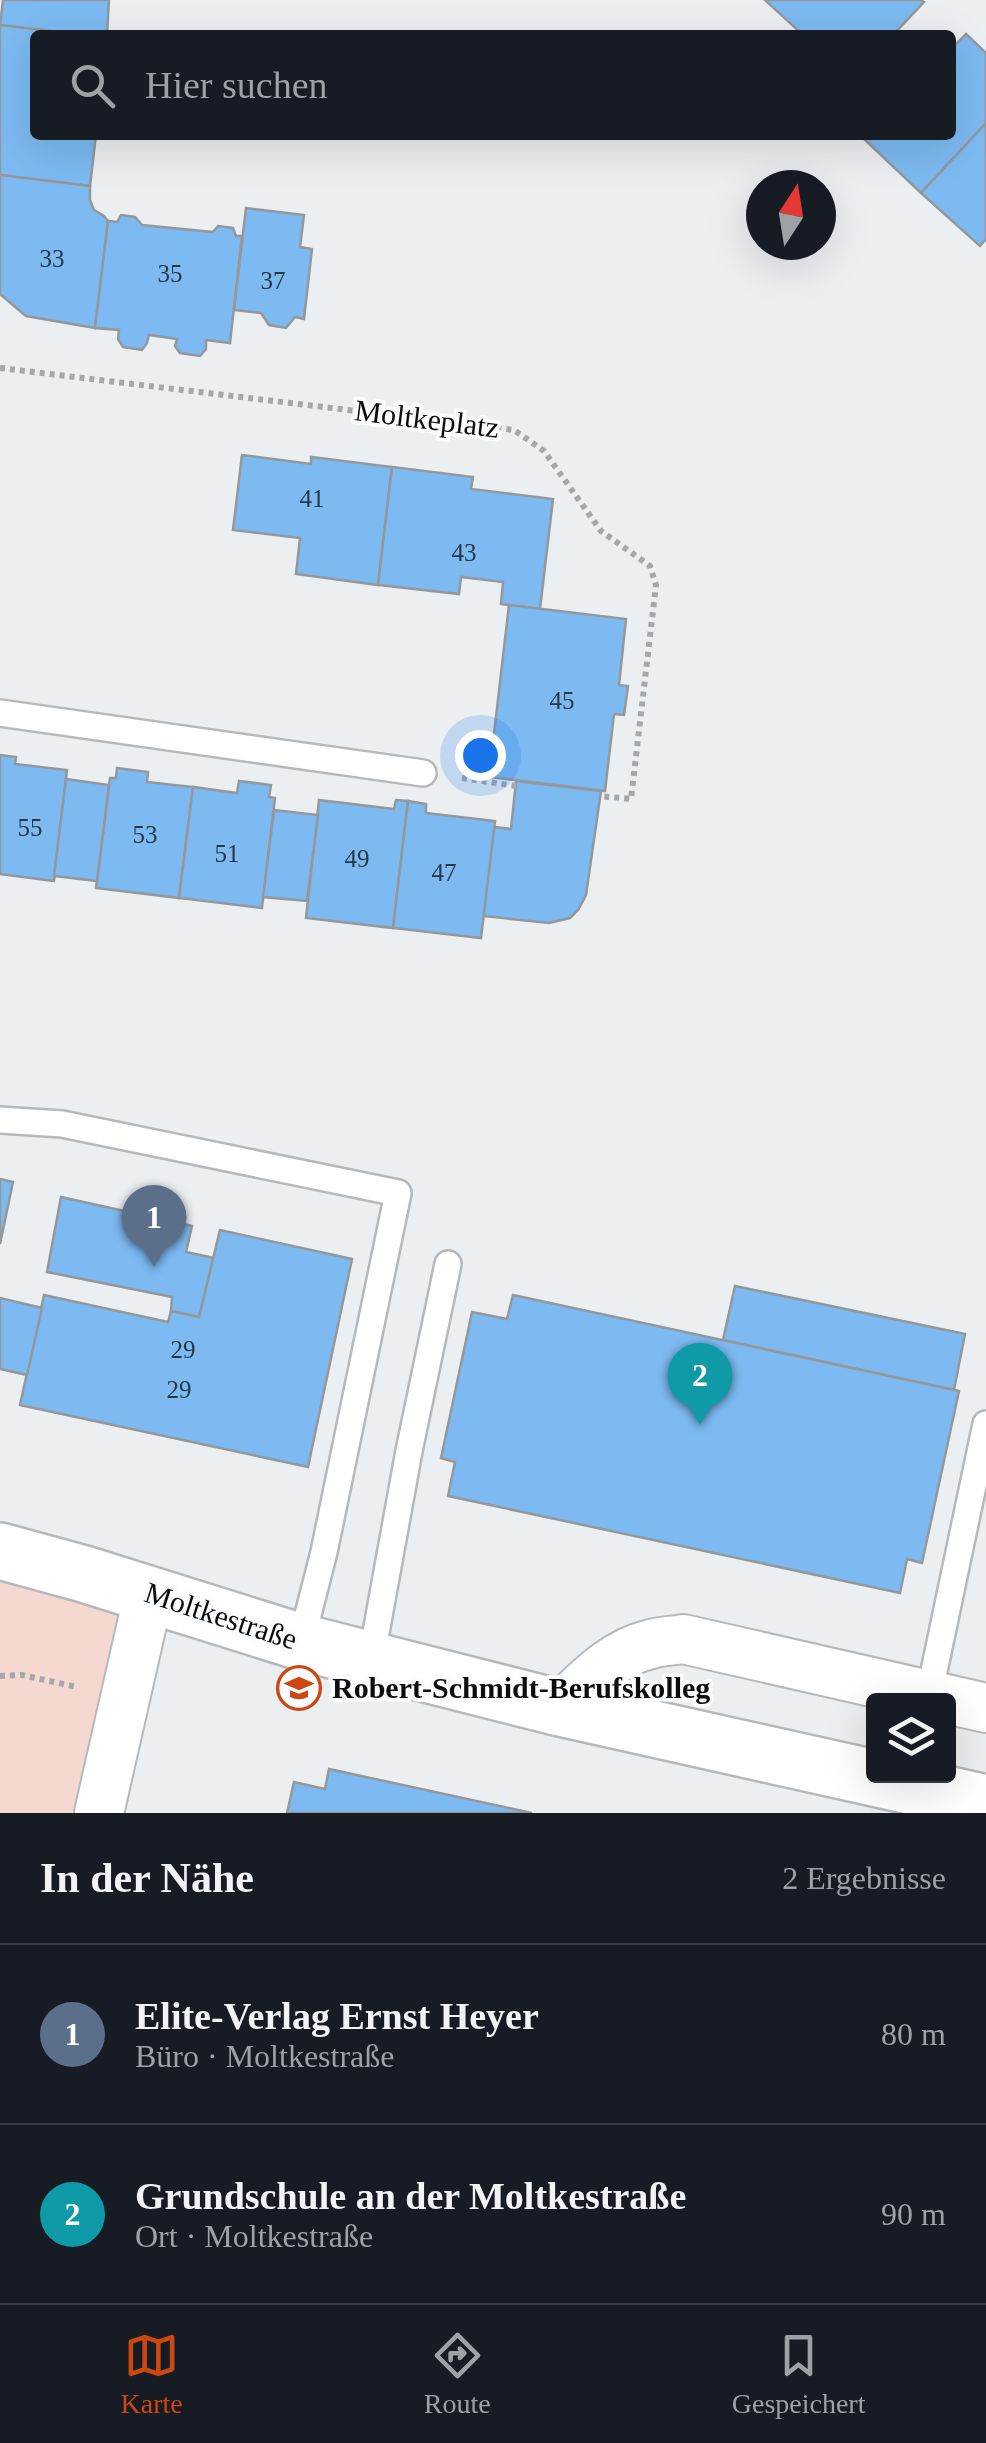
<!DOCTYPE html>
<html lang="de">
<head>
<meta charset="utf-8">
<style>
	:root { --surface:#171b24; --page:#20242c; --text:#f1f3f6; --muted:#9ea1a6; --line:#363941; --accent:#cd4710 }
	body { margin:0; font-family:"Times New Roman",serif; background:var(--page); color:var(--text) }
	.controls { position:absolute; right:30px; bottom:30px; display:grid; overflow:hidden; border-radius:10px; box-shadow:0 10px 40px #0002 }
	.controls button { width:90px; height:90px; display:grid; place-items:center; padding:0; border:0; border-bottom:2px solid var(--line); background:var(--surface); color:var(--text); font:50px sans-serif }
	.compass { position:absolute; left:746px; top:170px; width:90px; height:90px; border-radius:50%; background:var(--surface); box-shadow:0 10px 40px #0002; rotate:12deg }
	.you { position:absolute; left:480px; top:755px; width:35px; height:35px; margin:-25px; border:8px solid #fff; border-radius:50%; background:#1a73e8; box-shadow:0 0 0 15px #1a73e833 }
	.badge { display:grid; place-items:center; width:65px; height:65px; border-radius:50%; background:var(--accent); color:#fff; font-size:32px; font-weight:700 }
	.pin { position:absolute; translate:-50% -82px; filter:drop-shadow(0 2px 5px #0008) }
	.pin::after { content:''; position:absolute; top:52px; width:35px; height:30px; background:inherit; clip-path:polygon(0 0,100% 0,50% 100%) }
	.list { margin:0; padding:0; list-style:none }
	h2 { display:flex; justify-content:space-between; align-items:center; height:130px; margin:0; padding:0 40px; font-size:42px }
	h2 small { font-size:32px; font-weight:400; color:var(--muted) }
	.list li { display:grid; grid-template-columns:65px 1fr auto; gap:30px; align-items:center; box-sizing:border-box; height:180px; padding:0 40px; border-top:2px solid var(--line) }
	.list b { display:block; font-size:38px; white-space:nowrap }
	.list p { margin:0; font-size:32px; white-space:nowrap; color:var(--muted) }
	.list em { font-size:32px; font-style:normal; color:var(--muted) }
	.icon { flex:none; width:55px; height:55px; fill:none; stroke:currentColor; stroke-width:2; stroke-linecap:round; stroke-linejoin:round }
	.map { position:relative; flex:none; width:986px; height:1813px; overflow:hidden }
	.search { position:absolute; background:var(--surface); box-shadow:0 10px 40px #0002; left:30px; right:30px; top:30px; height:110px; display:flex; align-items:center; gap:25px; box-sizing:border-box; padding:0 35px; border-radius:10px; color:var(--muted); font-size:38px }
	.sheet { height:490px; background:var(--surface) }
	nav { display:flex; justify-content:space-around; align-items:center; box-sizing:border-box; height:140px; border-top:2px solid var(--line); background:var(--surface); font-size:28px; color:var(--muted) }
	nav a { display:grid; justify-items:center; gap:5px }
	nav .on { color:var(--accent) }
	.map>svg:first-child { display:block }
	.green { fill:#f5d9d0 }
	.building { fill:#7cbaf1; stroke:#95989b; stroke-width:2.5 }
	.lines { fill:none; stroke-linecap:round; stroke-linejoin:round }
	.service-casing { stroke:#b6b9bc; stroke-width:30 }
	.minor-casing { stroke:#b6b9bc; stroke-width:52 }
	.tertiary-casing { stroke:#b6b9bc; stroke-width:60 }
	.path { stroke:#a5a8aa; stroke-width:6; stroke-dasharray:5 5; stroke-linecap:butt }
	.service { stroke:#fff; stroke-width:25 }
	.minor { stroke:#fff; stroke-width:48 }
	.tertiary { stroke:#fff; stroke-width:55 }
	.labels { text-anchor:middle; stroke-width:8; stroke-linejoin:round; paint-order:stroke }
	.number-label { font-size:25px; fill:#283847 }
	.street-label { font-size:30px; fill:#0c0d0e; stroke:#fafcff }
	.poi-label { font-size:30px; font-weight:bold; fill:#0c0d0e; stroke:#fafcff; text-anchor:start }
</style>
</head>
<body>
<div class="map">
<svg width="986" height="1813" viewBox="0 0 986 1813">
	<rect width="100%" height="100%" fill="#eceff2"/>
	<path class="green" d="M0,1554L144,1597L96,1813H0Z"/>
	<g class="building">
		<path d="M3,0H109L107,35H82L0,25Z"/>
		<path d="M765,0H921L924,2L893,35H803Z"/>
		<path d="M0,25L82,35H35V135H96L90,186L0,175Z"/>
		<path d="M966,34L986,53V123L921,193L864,139L868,135H951V49Z"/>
		<path d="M986,123V239L980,246L921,193Z"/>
		<path d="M0,175L90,186V200L94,210L104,216L108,221L95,328L26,316L0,294Z"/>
		<path d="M246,208L304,215L300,247L312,249L304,319L295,317L286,328L269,325L261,313L234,310Z"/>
		<path d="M121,215L135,217L142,225L213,232L218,226L233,228L236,236H242L230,343L206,340V349L200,356L180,353L175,346L177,339L149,335L147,343L142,350L123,347L118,339L119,330L95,328L108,221L117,222Z"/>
		<path d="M242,455L311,464V457L392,467L378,585L296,574L300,538L233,530Z"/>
		<path d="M392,467L473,477L471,489L553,499L540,609L501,604L503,582L461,577L459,594L378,585Z"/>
		<path d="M509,605L626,619L619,685L628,686L624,715L614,714L605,791L489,777Z"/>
		<path d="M0,755L16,757L15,764L67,770L54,881L0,874Z"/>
		<path d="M117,768L148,772L147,782L193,787L179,898L96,888L110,778H116Z"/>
		<path d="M66,779L109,785L97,881L54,876Z"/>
		<path d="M239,781L271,785L269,797L275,798L262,908L179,898L193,787L237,793Z"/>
		<path d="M516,781L601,791L586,895L578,910L570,918L549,923L483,916L494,827L511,829Z"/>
		<path d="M319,800L394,809L396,800L408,801L393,928L306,918Z"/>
		<path d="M408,801L426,804V813L495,821L481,938L393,928Z"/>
		<path d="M274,810L318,815L307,901L263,897Z"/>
		<path d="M0,1179L13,1182L0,1244Z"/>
		<path d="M61,1197L192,1226L186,1252L214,1258L199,1317L171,1311L172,1297L47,1272Z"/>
		<path d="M220,1230L352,1259L308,1467L20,1405L44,1295L168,1322L171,1311L199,1317Z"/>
		<path d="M735,1286L965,1334L954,1390L723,1340Z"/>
		<path d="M513,1295L959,1391L922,1563L907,1559L900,1593L448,1496L455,1462L441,1458L472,1312L507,1319Z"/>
		<path d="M0,1298L42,1308L27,1375L0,1369Z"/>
		<path d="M329,1769L532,1813H287L294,1782L325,1789Z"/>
	</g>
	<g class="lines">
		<g class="service-casing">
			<g id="service">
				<path d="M0,713L423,773"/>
				<path d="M0,1120L62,1124L398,1193L324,1552L301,1642"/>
				<path d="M371,1660L409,1451L448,1264"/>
				<path d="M929,1695L986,1424"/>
			</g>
		</g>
		<g class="minor-casing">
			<g id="minor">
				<path d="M560,1708C587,1682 613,1653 651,1644C661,1641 672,1641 683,1639L986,1708"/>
				<path d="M99,1813L149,1593"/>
			</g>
		</g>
		<g class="tertiary-casing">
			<path id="tertiary" d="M0,1551L84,1574L301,1642L371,1660L560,1708L986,1803"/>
		</g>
		<g class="path">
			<path d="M0,368L514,430L544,451L601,531L650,566L656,585L631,799L600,796"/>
			<path d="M462,778L516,786"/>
			<path d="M0,1676L22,1675L77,1687"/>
		</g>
		<use href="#service" class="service"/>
		<use href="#minor" class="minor"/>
		<use href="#tertiary" class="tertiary"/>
	</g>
	<defs>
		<g id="university-ring" transform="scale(2.25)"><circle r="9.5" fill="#fafcff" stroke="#cd4710" stroke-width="1.5"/><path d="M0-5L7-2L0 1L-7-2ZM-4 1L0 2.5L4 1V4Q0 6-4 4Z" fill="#cd4710"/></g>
	</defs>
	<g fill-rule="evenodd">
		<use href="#university-ring" x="299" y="1688"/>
	</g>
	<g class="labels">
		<g class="number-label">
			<text x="52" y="267">33</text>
			<text x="170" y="282">35</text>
			<text x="273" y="289">37</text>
			<text x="312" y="507">41</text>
			<text x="464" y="561">43</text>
			<text x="562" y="709">45</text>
			<text x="30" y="836">55</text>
			<text x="145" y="843">53</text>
			<text x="227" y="862">51</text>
			<text x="357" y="867">49</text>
			<text x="444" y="881">47</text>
			<text x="183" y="1358">29</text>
			<text x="179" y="1398">29</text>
		</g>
		<g class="street-label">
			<text transform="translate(427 419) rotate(7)" y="10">Moltkeplatz</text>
			<text transform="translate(221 1616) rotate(18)" y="10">Moltkestraße</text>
		</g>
		<g class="poi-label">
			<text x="332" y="1698">Robert-Schmidt-Berufskolleg</text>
		</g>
	</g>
</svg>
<div class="controls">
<button><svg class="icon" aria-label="layers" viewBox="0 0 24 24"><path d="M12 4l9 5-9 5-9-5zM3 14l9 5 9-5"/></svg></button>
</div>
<svg class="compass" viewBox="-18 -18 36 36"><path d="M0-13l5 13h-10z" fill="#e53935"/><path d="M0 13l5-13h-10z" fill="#9ea1a6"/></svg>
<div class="you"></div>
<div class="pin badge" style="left:154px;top:1267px;background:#5c6f8a">1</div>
<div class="pin badge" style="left:700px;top:1425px;background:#0f9aa8">2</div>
<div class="search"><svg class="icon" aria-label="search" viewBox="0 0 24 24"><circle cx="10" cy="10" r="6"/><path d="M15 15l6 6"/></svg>Hier suchen</div>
</div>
<section class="sheet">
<h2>In der Nähe<small>2 Ergebnisse</small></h2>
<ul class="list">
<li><span class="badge" style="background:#5c6f8a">1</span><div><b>Elite-Verlag Ernst Heyer</b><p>Büro · Moltkestraße</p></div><em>80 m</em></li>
<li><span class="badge" style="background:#0f9aa8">2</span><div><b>Grundschule an der Moltkestraße</b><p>Ort · Moltkestraße</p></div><em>90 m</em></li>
</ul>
</section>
<nav>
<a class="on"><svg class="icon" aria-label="map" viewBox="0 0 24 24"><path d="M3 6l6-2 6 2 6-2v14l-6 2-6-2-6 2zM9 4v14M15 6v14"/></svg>Karte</a>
<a><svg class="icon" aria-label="directions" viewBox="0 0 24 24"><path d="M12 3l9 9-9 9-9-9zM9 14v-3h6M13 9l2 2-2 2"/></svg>Route</a>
<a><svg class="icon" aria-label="saved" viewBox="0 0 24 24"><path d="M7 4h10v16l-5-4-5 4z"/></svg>Gespeichert</a>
</nav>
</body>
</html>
